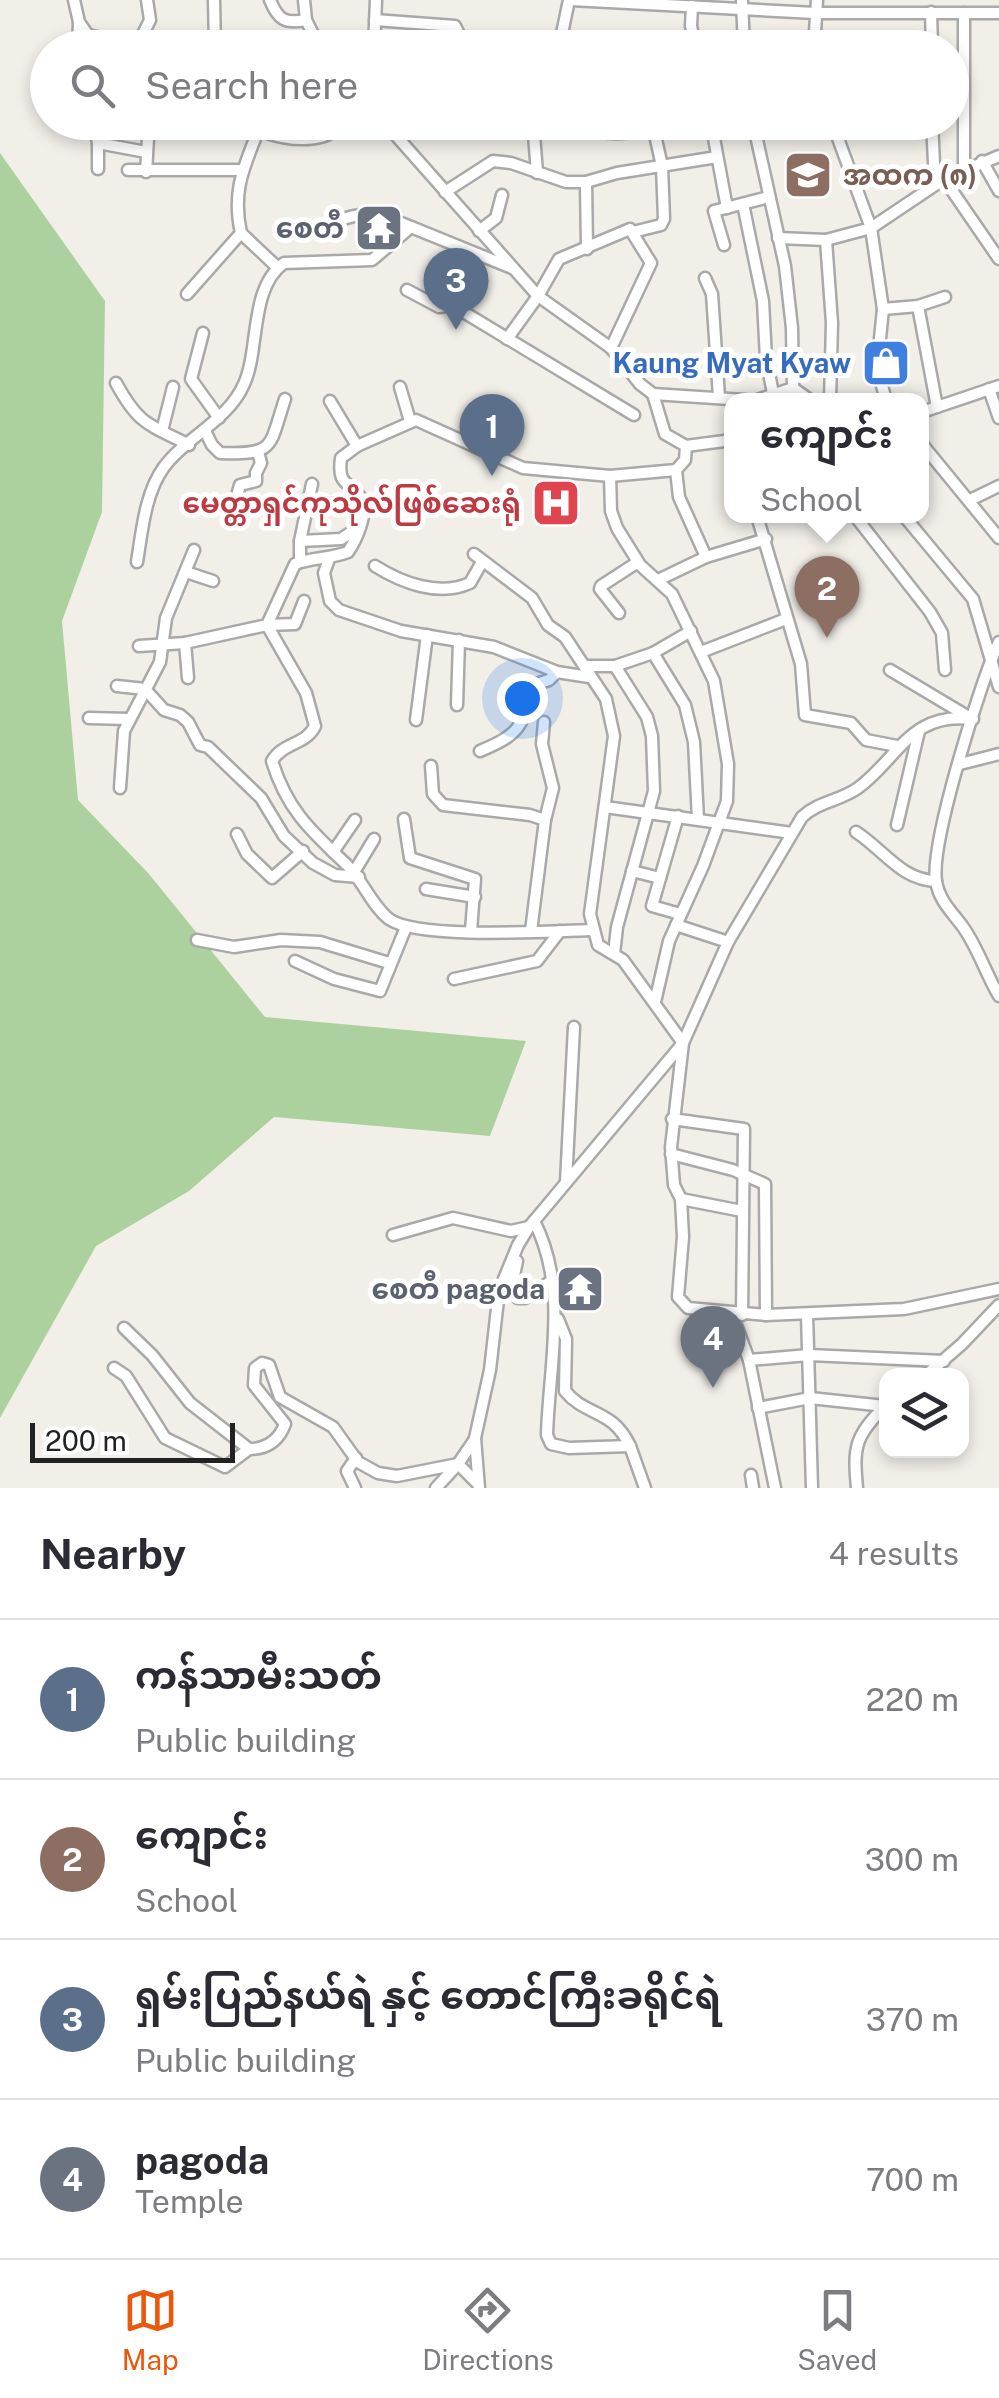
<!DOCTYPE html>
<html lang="en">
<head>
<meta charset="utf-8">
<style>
	:root { --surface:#fff; --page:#f2f2f3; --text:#2b2b33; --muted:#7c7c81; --line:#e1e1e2; --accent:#ea580c }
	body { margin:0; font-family:"Public Sans","Noto Sans Myanmar",sans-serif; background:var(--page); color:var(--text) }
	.controls { position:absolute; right:30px; bottom:30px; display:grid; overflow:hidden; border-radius:20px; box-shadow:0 5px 15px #0003 }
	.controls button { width:90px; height:90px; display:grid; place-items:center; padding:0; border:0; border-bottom:2px solid var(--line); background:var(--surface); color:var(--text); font:50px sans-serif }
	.scale { position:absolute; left:30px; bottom:25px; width:205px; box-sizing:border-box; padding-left:10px; border:5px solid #222; border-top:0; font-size:28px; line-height:35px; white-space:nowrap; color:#222; -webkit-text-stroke:8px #fff; paint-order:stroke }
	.you { position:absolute; left:522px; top:698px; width:35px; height:35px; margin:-25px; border:8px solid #fff; border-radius:50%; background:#1a73e8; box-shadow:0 0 0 15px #1a73e833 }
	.badge { display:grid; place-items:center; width:65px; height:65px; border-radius:50%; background:var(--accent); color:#fff; font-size:32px; font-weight:700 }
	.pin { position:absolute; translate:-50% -82px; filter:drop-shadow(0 2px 5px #0008) }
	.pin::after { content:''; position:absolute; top:52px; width:35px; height:30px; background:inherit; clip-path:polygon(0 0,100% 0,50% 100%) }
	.popup { position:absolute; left:724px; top:393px; width:205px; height:130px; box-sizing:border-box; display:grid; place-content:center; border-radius:20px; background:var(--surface); filter:drop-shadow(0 2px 8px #0005); font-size:32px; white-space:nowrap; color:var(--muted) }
	.popup b { font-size:38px; color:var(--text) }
	.popup::after { content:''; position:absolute; left:50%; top:100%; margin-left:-20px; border:20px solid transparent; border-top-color:var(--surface) }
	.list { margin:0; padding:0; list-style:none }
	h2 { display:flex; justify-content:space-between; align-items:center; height:130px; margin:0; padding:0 40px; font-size:42px }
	h2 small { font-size:32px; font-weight:400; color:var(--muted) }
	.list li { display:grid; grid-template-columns:65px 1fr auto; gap:30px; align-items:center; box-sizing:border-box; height:160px; padding:0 40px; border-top:2px solid var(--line) }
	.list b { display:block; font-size:38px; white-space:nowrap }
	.list p { margin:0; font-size:32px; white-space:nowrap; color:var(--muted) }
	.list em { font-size:32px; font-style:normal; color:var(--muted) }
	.icon { flex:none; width:55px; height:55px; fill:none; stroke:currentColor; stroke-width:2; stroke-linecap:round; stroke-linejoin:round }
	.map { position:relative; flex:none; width:999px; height:1488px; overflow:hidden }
	.search { position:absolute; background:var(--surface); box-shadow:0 5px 15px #0003; left:30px; right:30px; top:30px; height:110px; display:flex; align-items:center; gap:25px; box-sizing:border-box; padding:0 35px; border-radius:55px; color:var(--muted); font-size:38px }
	.sheet { height:770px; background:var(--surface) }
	nav { display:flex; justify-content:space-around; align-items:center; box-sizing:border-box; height:140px; border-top:2px solid var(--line); background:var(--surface); font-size:28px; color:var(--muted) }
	nav a { display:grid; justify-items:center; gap:5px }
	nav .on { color:var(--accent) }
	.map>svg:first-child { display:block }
	.forest { fill:#add19e }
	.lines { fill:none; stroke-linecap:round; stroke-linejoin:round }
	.minor-casing { stroke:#a9a9a9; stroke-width:15 }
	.minor { stroke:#fff; stroke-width:10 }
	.labels { text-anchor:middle; stroke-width:10; stroke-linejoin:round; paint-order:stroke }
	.education-label { font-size:28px; font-weight:bold; fill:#785e54; stroke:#fff; text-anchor:start }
	.worship-label { font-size:28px; font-weight:bold; fill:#5b616d; stroke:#fff; text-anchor:end }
	.shop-label { font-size:28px; font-weight:bold; fill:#366cbe; stroke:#fff; text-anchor:end }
	.health-label { font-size:28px; font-weight:bold; fill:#be3a42; stroke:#fff; text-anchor:end }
</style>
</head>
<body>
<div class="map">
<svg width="999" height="1488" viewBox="0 0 999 1488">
	<rect width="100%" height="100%" fill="#f2efe9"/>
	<path class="forest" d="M0,153L105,301L102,512L62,621L78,800L149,874L265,1017L526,1041L490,1136L274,1117L189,1191L96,1246L0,1418Z"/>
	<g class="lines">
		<g class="minor-casing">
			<g id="minor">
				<path d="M74,0L79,22L88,35L148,48"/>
				<path d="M214,0L215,48"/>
				<path d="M270,0C278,20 285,24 306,20L320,48"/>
				<path d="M304,0L306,20"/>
				<path d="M571,0L815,13H999"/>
				<path d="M742,0L744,48"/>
				<path d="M692,6L691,26L696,48"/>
				<path d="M931,12L932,48"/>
				<path d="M964,13V168"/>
				<path d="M375,20L455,26L466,48"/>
				<path d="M138,44L150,20L147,0"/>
				<path d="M78,48L79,23"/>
				<path d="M374,48L376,0"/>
				<path d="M513,48L518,41L562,40"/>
				<path d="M559,48L569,0"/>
				<path d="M814,48L817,0"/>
				<path d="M94,122L98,143L146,152"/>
				<path d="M247,122C265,137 301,143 324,136C332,134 338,127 344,122"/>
				<path d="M384,122L538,296L611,348L640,384L653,394L745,400"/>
				<path d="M479,122H480"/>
				<path d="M533,122L537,173"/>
				<path d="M569,122C599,136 632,138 661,122"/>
				<path d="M711,122L727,208"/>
				<path d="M753,122L785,266L792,328L793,388"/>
				<path d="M832,122L871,228L883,309L877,368L886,400"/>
				<path d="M932,122L935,184"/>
				<path d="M98,143V169"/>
				<path d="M982,161L999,191"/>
				<path d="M128,170H242"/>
				<path d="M146,172L149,122"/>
				<path d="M944,179L999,259"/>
				<path d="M586,182L587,249"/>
				<path d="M445,192L493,161L511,163L566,182H586L617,173L717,157"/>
				<path d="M743,204L763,301L766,359L773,393"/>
				<path d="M310,231C357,214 363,207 411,227"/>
				<path d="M479,231L496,218L502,195"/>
				<path d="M633,232L661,225L664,219L662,166L653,126"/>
				<path d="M241,233L277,267"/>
				<path d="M778,238L826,240L871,228L944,179L999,156"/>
				<path d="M826,240L832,323L830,400"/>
				<path d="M724,245L714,211L769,197"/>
				<path d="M705,278L712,294L719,397"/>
				<path d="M407,290L439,307L452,305L634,415"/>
				<path d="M187,294L241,233C232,192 243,169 258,131"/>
				<path d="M918,306L937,407"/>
				<path d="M883,309L918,306L945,297"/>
				<path d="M203,333L191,379L219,418"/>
				<path d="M507,339L538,296L559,259L630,229L651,263L611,348"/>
				<path d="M116,383C139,425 148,424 189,445"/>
				<path d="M400,387L410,421"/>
				<path d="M989,389L999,418"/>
				<path d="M757,400L793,388L810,400"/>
				<path d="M330,401L357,446"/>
				<path d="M922,412L999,386"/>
				<path d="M162,431L173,387"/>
				<path d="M205,431L212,445L220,453C276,455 269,447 285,399"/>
				<path d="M922,444L999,538"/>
				<path d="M686,446L732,440"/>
				<path d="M676,470L679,497L706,557"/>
				<path d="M610,476L611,511L617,528L640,565L672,594L714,681L728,764L727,801L703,866L669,941L655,1002"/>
				<path d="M970,500L999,486"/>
				<path d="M234,506L240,485L256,481V473L261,463L258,452"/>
				<path d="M757,516L801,664L805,715L851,723L866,740L897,746"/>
				<path d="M855,516L930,612L942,633L945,670"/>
				<path d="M904,516L973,599L999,687"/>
				<path d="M300,541L341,539L359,527"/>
				<path d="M474,554L532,598L548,625L565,637L606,699L614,736L590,914L598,945L623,960L683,1043L671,1147L674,1185L681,1199L683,1237L678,1297L688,1308L766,1315L904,1309L999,1289"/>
				<path d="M329,559L324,573L330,601L339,610L401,631L494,647L557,672L589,677"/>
				<path d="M137,562C142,531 145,493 164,467C186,437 228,421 244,384C260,349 249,288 284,263L372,260L411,227L512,268"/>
				<path d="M300,562V541L312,484"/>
				<path d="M375,566C402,583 439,597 470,583L482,562"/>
				<path d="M186,572L213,581"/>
				<path d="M658,580L706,557L766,539"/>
				<path d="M304,601L295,624L267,625L306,693L315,726C306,745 283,742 272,761C287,810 311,831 347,865C363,881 372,906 389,919C418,940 553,931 594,930"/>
				<path d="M619,613L600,589L601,586L638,562"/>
				<path d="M999,642C981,680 930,843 936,881C939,901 953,913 963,927C978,948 986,974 999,996"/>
				<path d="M185,643L188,678"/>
				<path d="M139,646L185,643L267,625L295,564C313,557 330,559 348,552C356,540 369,513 361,498C350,480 337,488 341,458L357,446L416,420L523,468L610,476L676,470L685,460L686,446L665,434L653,394"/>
				<path d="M701,652L786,619"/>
				<path d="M653,653L685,705L694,742L698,819"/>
				<path d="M585,666H615L653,653L691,631"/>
				<path d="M890,670L967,716"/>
				<path d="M117,686L145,689L164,710L180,715L188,722L200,745L208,747L261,798L284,836L313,863L335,875L359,877"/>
				<path d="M457,705L459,640"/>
				<path d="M89,718L129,719"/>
				<path d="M416,720L427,635"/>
				<path d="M544,722L542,744L553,788L545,820"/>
				<path d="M480,751C520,734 522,728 533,685L549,680L557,672"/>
				<path d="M960,764L999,754"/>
				<path d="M431,766L433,794L443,805L530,815L545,820L531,931"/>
				<path d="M120,788L124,731L160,662L166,618L194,550"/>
				<path d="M605,807L792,833"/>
				<path d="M678,816L652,906L680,914"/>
				<path d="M404,819L410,858L475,879L471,931"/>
				<path d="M897,825L919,731"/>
				<path d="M856,832C884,850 901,880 936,881"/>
				<path d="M237,834L247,854L272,878L303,851"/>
				<path d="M333,852L355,820"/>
				<path d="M632,871L660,878"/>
				<path d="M354,872L374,839"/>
				<path d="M426,889L475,897"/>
				<path d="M676,925L728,942"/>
				<path d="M197,940L234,947L281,940L320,942L389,963"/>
				<path d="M614,954L617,927L654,791L652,736L647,717L615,666"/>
				<path d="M295,961L334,979L380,991L406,927"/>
				<path d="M454,979L537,961L560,931"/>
				<path d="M672,1119L744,1129L742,1315"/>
				<path d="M671,1154L733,1170L765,1184L766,1315"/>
				<path d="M566,1182L574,1027"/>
				<path d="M681,1199L742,1211"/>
				<path d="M534,1221C569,1289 549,1363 547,1435L551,1444L569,1448L630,1446L645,1488"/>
				<path d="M393,1235L453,1218L511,1231L529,1227"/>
				<path d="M517,1261L512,1285L518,1298H525L553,1280"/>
				<path d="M732,1314L749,1360L775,1488"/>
				<path d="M807,1314L812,1488"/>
				<path d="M558,1319L566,1339L565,1391C586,1417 612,1408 630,1446"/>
				<path d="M124,1328L152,1355L190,1403L249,1449C267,1449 279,1440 285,1424L254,1385L255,1368L262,1363L269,1365L280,1397L333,1427L358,1462L378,1473L397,1476L458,1464L478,1484"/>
				<path d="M749,1360L809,1355L944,1361"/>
				<path d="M114,1368L126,1376L165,1438L225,1467L249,1449"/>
				<path d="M925,1376L962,1344L999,1305"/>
				<path d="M758,1408L810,1398L885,1406"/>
				<path d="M751,1475L753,1488"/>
				<path d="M355,1488L347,1471L356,1458"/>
				<path d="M436,1488L458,1464L475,1439"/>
				<path d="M479,1488L475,1438L490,1370L499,1291L518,1245L529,1227L683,1043L728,942L802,817C819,801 840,801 858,788C899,758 910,711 973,719"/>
				<path d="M857,1488C853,1446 855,1436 886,1405"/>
			</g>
		</g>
		<use href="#minor" class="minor"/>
	</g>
	<defs>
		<g id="school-square" transform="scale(2.5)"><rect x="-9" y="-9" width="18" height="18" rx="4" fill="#8d6e63" stroke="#fff"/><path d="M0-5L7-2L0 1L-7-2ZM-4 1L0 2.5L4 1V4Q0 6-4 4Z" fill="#fff"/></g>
		<g id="temple-square" transform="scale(2.5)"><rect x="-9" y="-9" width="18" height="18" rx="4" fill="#6b7280" stroke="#fff"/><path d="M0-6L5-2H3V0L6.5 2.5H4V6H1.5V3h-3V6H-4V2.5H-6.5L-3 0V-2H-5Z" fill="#fff"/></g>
		<g id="shop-square" transform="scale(2.5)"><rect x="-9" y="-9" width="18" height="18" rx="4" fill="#3f7fe0" stroke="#fff"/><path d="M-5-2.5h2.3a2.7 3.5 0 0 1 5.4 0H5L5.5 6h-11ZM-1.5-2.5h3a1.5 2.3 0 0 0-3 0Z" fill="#fff"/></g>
		<g id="hospital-square" transform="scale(2.5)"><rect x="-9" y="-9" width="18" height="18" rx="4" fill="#e0444e" stroke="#fff"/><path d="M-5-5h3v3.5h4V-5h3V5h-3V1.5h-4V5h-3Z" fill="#fff"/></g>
	</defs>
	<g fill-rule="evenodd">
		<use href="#school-square" x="808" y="175"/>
		<use href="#temple-square" x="379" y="228"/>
		<use href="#shop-square" x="886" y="363"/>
		<use href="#hospital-square" x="556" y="503"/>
		<use href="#temple-square" x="580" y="1289"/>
	</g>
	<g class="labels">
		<g class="education-label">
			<text x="843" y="185">အထက (၈)</text>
		</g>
		<g class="worship-label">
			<text x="344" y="238">စေတီ</text>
			<text x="545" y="1299">စေတီ pagoda</text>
		</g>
		<g class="shop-label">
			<text x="851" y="373">Kaung Myat Kyaw</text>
		</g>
		<g class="health-label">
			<text x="521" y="513">မေတ္တာရှင်ကုသိုလ်ဖြစ်ဆေးရုံ</text>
		</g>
	</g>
</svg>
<div class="controls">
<button><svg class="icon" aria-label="layers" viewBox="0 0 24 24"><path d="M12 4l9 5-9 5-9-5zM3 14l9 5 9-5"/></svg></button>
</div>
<div class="scale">200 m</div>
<div class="you"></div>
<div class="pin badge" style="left:492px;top:476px;background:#5c6f8a">1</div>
<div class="pin badge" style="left:827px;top:638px;background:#8d6e63">2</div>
<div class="popup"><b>ကျောင်း</b>School</div>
<div class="pin badge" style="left:456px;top:330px;background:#5c6f8a">3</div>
<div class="pin badge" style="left:713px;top:1388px;background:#6b7280">4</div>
<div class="search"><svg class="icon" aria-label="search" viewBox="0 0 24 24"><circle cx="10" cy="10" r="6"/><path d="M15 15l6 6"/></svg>Search here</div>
</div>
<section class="sheet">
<h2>Nearby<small>4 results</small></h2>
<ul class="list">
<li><span class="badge" style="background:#5c6f8a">1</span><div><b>ကန်သာမီးသတ်</b><p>Public building</p></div><em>220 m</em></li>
<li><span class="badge" style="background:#8d6e63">2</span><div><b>ကျောင်း</b><p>School</p></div><em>300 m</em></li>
<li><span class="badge" style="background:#5c6f8a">3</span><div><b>ရှမ်းပြည်နယ်ရဲ နှင့် တောင်ကြီးခရိုင်ရဲ</b><p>Public building</p></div><em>370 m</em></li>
<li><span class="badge" style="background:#6b7280">4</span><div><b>pagoda</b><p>Temple</p></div><em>700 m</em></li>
</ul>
</section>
<nav>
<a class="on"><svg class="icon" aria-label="map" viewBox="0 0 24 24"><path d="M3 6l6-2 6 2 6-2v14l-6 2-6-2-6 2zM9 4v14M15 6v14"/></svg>Map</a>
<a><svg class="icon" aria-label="directions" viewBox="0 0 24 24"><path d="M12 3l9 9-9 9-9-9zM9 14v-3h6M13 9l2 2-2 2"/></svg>Directions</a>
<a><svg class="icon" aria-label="saved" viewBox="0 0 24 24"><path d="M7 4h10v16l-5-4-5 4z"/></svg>Saved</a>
</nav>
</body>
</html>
